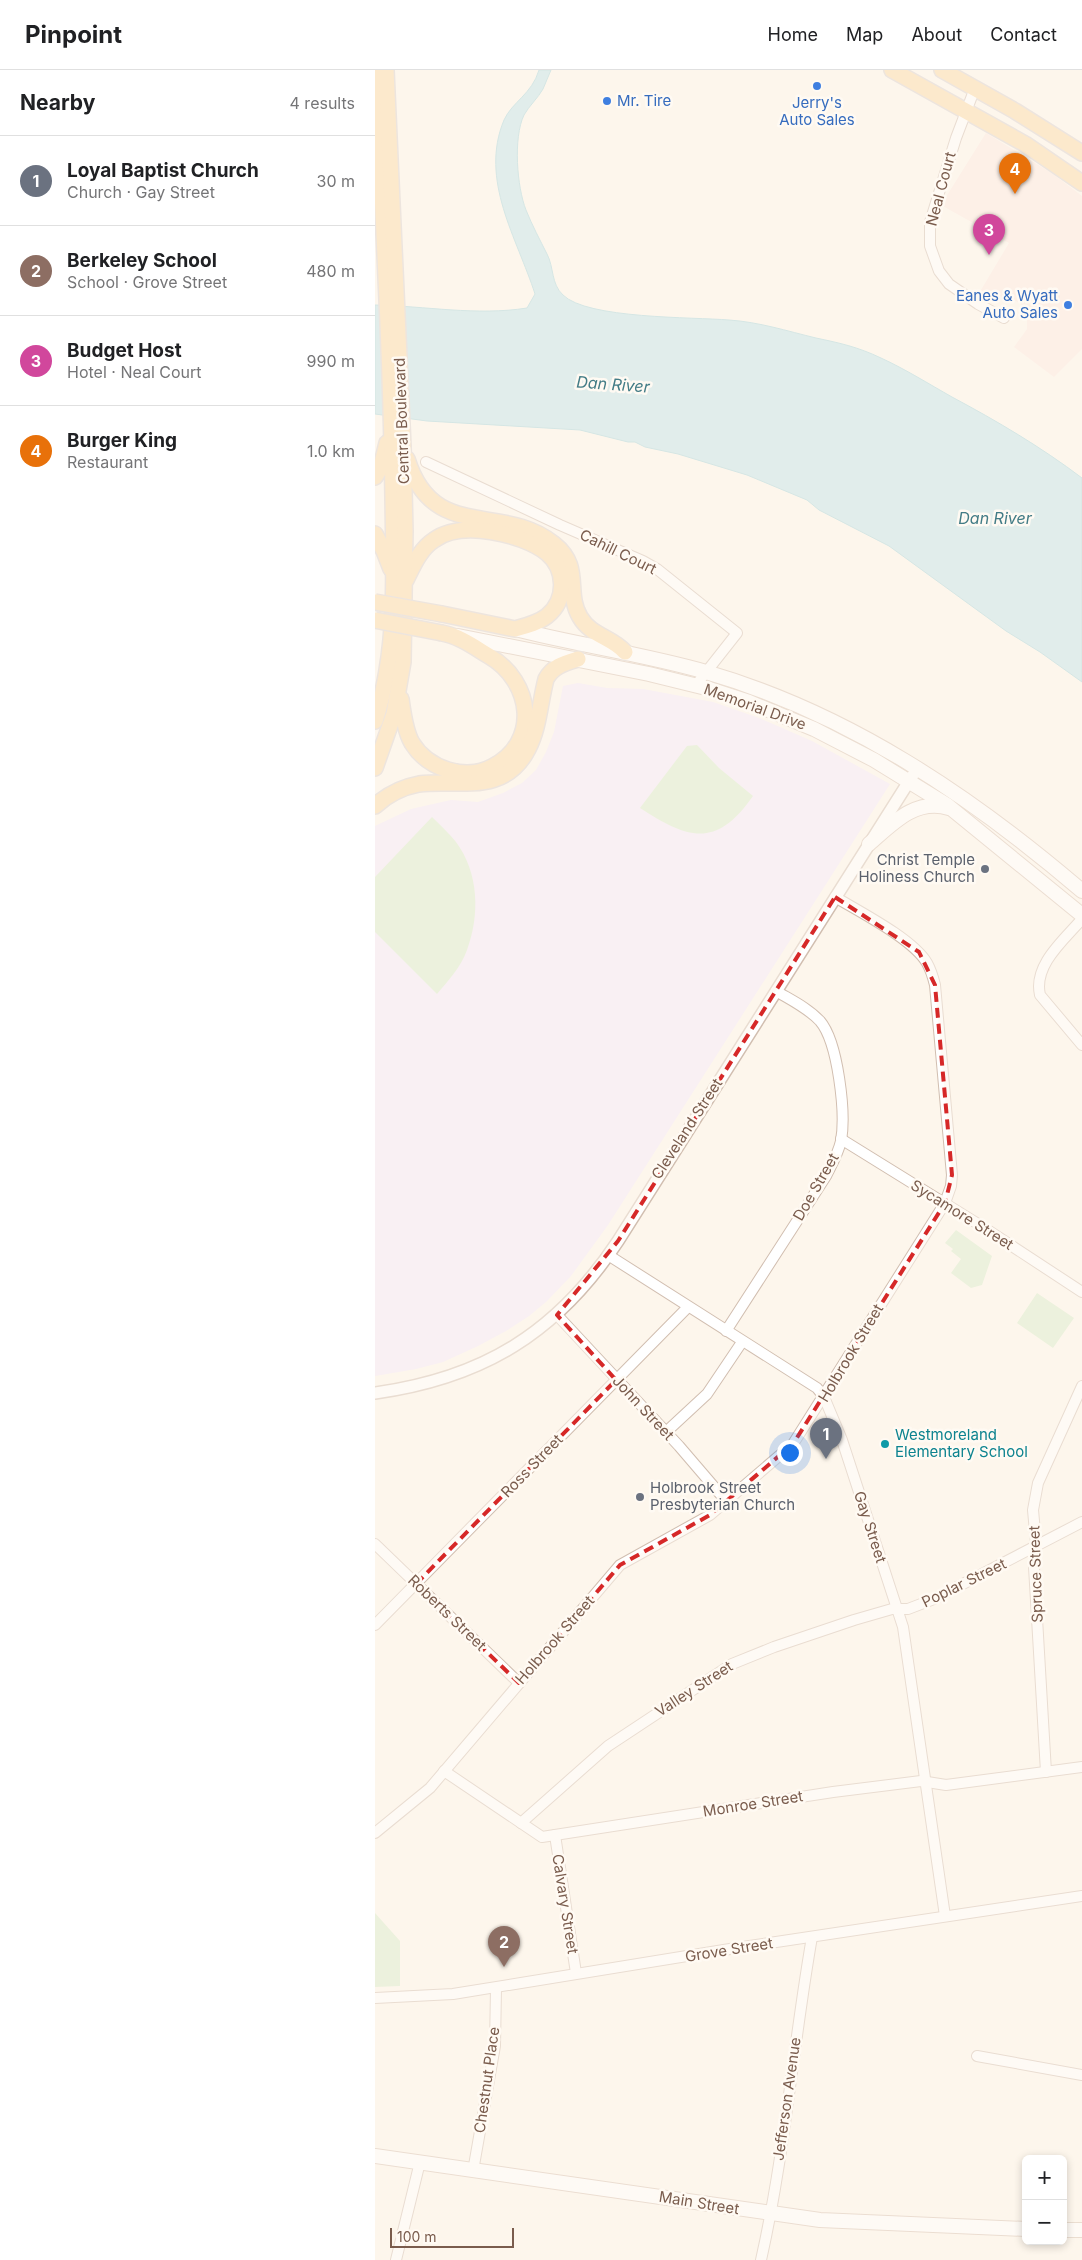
<!DOCTYPE html>
<html lang="en">
<head>
<meta charset="utf-8">
<style>
	:root { --surface:#fff; --page:#f6f6f6; --text:#202124; --muted:#757577; --line:#e0e0e0; --accent:#7c3aed }
	body { margin:0; font-family:Inter,sans-serif; background:var(--page); color:var(--text) }
	.controls { position:absolute; right:15px; bottom:15px; display:grid; overflow:hidden; border-radius:8px; box-shadow:0 2px 8px #0003 }
	.controls button { width:45px; height:45px; display:grid; place-items:center; padding:0; border:0; border-bottom:1px solid var(--line); background:var(--surface); color:var(--text); font:25px sans-serif }
	.scale { position:absolute; left:15px; bottom:12px; width:124px; box-sizing:border-box; padding-left:5px; border:2px solid #7a5c4d; border-top:0; font-size:14px; line-height:18px; white-space:nowrap; color:#7a5c4d; -webkit-text-stroke:4px #fffaf3; paint-order:stroke }
	.you { position:absolute; left:414px; top:1382px; width:18px; height:18px; margin:-12px; border:4px solid #fff; border-radius:50%; background:#1a73e8; box-shadow:0 0 0 8px #1a73e833 }
	.badge { display:grid; place-items:center; width:32px; height:32px; border-radius:50%; background:var(--accent); color:#fff; font-size:16px; font-weight:700 }
	.pin { position:absolute; translate:-50% -41px; filter:drop-shadow(0 1px 2px #0008) }
	.pin::after { content:''; position:absolute; top:26px; width:18px; height:15px; background:inherit; clip-path:polygon(0 0,100% 0,50% 100%) }
	.list { margin:0; padding:0; list-style:none }
	h2 { display:flex; justify-content:space-between; align-items:center; height:65px; margin:0; padding:0 20px; font-size:21px }
	h2 small { font-size:16px; font-weight:400; color:var(--muted) }
	.list li { display:grid; grid-template-columns:32px 1fr auto; gap:15px; align-items:center; box-sizing:border-box; height:90px; padding:0 20px; border-top:1px solid var(--line) }
	.list b { display:block; font-size:19px; white-space:nowrap }
	.list p { margin:0; font-size:16px; white-space:nowrap; color:var(--muted) }
	.list em { font-size:16px; font-style:normal; color:var(--muted) }
	.map { position:relative; flex:none; width:707px; height:2190px; overflow:hidden }
	header { display:flex; align-items:center; gap:30px; box-sizing:border-box; height:70px; padding:0 25px; background:var(--surface); border-bottom:1px solid var(--line) }
	header strong { font-size:24px }
	nav { display:flex; gap:28px; margin-inline-start:auto; font-size:18px }
	main { display:flex }
	aside { flex:1; background:var(--surface) }
	.map>svg:first-child { display:block }
	.commercial { fill:#fde8e0 }
	.education { fill:#f3e8fa }
	.green { fill:#d8ecc9 }
	.water { fill:#bfe3e8; stroke:#a5d3da }
	.lines { fill:none; stroke-linecap:round; stroke-linejoin:round }
	.minor-casing { stroke:#d1beb0; stroke-width:12 }
	.tertiary-casing { stroke:#d1beb0; stroke-width:14 }
	.secondary-casing { stroke:#d6c0b0; stroke-width:16 }
	.primary-casing { stroke:#dad1cd; stroke-width:18 }
	.minor { stroke:#fff; stroke-width:10 }
	.tertiary { stroke:#fff; stroke-width:11 }
	.secondary { stroke:#fff; stroke-width:14 }
	.primary { stroke:#fbd9a5; stroke-width:15 }
	.primary-bridge-casing { stroke:#dad1cd; stroke-width:18; stroke-linecap:butt }
	.primary-bridge { stroke:#fbd9a5; stroke-width:15 }
	.marked { fill:none; stroke:#d62828; stroke-width:4; stroke-dasharray:10 6; stroke-linejoin:round }
	.shop-dot { fill:#3f7fe0; stroke:#fffaf3; stroke-width:2 }
	.worship-dot { fill:#6b7280; stroke:#fffaf3; stroke-width:2 }
	.culture-dot { fill:#0f9aa8; stroke:#fffaf3; stroke-width:2 }
	.labels { text-anchor:middle; stroke-width:5; stroke-linejoin:round; paint-order:stroke }
	.shop-label { font-size:15px; fill:#366cbe; stroke:#fffaf3; text-anchor:start }
	.street-label { font-size:15px; fill:#7a5c4d; stroke:#fffaf3 }
	.worship-label { font-size:15px; fill:#5b616d; stroke:#fffaf3; text-anchor:end }
	.culture-label { font-size:15px; fill:#0d838f; stroke:#fffaf3; text-anchor:start }
	.water-label { font-size:16px; font-style:italic; fill:#437c86; stroke:#fffaf3 }
</style>
</head>
<body>
<header>
<strong>Pinpoint</strong>
<nav><a>Home</a><a>Map</a><a>About</a><a>Contact</a></nav>
</header>
<main>
<aside>
<h2>Nearby<small>4 results</small></h2>
<ul class="list">
<li><span class="badge" style="background:#6b7280">1</span><div><b>Loyal Baptist Church</b><p>Church · Gay Street</p></div><em>30 m</em></li>
<li><span class="badge" style="background:#8d6e63">2</span><div><b>Berkeley School</b><p>School · Grove Street</p></div><em>480 m</em></li>
<li><span class="badge" style="background:#d1479c">3</span><div><b>Budget Host</b><p>Hotel · Neal Court</p></div><em>990 m</em></li>
<li><span class="badge" style="background:#e8710a">4</span><div><b>Burger King</b><p>Restaurant</p></div><em>1.0 km</em></li>
</ul>
</aside>
<div class="map">
<svg width="707" height="2190" viewBox="0 0 707 2190">
	<rect width="100%" height="100%" fill="#fdf6ec"/>
	<path class="commercial" d="M611,63L678,104L707,126V279L679,307L639,277L652,259V240L645,233L636,229L615,230L603,225L634,173L566,135Z"/>
	<path class="education" d="M203,613L232,618L268,619L338,632L384,648L437,671L515,714L233,1155L196,1206L171,1232L154,1246L131,1261L103,1276L68,1292L41,1299L0,1306V756L36,739L76,730L103,732L128,723L147,713L161,700L171,682L179,662L188,616Z"/>
	<g class="green">
		<path d="M322,675L344,698L378,726C341,779 313,769 265,738L312,676Z"/>
		<path d="M57,747C65,755 74,763 81,772C104,803 105,845 92,880C86,897 73,911 62,924L0,862V807Z"/>
		<path d="M581,1160L617,1186L607,1215L596,1218L576,1203L586,1189L576,1181L578,1179L570,1173Z"/>
		<path d="M662,1223L699,1248L678,1278L642,1253Z"/>
		<path d="M0,1843L25,1871V1916L0,1917Z"/>
	</g>
	<path class="water" d="M164,0H176C173,6 171,13 168,19C163,28 154,36 149,45C138,68 142,117 151,140C157,155 165,170 172,184C179,197 176,214 188,225C212,249 318,247 354,250C384,252 412,261 441,268C465,273 483,277 506,288C530,299 554,314 577,327C622,351 666,377 707,408V612L665,582L631,561L514,476L444,440L432,430L372,405L303,384L270,377L260,372H253L205,360L52,351L0,344V235C50,236 102,246 152,238L160,224C142,168 104,110 129,50C137,32 157,24 164,0Z"/>
	<g class="lines">
		<g class="minor-casing">
			<g id="minor">
				<path d="M600,18L581,68L555,152V176L564,201L574,214L603,234L629,248"/>
				<path d="M51,392L185,455L268,491L282,499L362,563L321,615"/>
				<path d="M707,849C689,870 658,895 665,925L707,975"/>
				<path d="M466,1069L608,1157L707,1222"/>
				<path d="M233,1185L442,1318L449,1327L467,1370L528,1557L570,1846"/>
				<path d="M182,1245L304,1376L352,1432"/>
				<path d="M351,1261L451,1106C457,1094 463,1084 466,1071C471,1043 463,972 445,951C433,938 416,930 401,921"/>
				<path d="M291,1362L332,1324L367,1272"/>
				<path d="M0,1474L144,1613"/>
				<path d="M0,1555L313,1237"/>
				<path d="M69,1701L167,1767L458,1722L546,1711L571,1715L707,1697"/>
				<path d="M671,1702L659,1497L661,1473L658,1440L663,1413L707,1316"/>
				<path d="M146,1753L233,1676L357,1594L399,1577L479,1550L517,1539H533L559,1529L707,1452"/>
				<path d="M0,1763L55,1718L245,1495L335,1445L418,1374L570,1133L576,1116L577,1105L560,915C558,907 556,900 552,893C538,869 485,842 460,827"/>
				<path d="M180,1765L201,1903"/>
				<path d="M0,1928L78,1924L361,1878L707,1826"/>
				<path d="M602,1986L707,2005"/>
				<path d="M98,2101L120,1976L121,1918"/>
				<path d="M21,2190L45,2092"/>
				<path d="M386,2190C410,2084 418,1975 437,1867"/>
			</g>
		</g>
		<g class="tertiary-casing">
			<path id="tertiary" d="M0,1323C108,1308 182,1263 243,1171L538,705"/>
		</g>
		<g class="secondary-casing">
			<g id="secondary">
				<path d="M140,559C203,575 268,584 331,602C473,643 596,726 707,821"/>
				<path d="M83,566L274,604L331,618L374,632L439,659L499,690L572,735L707,845"/>
				<path d="M494,774C517,754 540,728 574,738"/>
				<path d="M0,2086L445,2150L651,2159"/>
				<path d="M688,2160H707"/>
			</g>
		</g>
		<g class="primary-casing">
			<g id="primary">
				<path d="M517,0L650,74L707,113"/>
				<path d="M567,0L640,41L707,83"/>
				<path d="M32,389C58,473 127,432 179,474C208,497 190,522 205,547C216,566 237,567 250,582"/>
				<path d="M0,407L6,397L12,373"/>
				<path d="M0,464L9,481L16,499"/>
				<path d="M31,510C38,496 45,479 59,470C86,450 146,463 172,483C191,499 192,530 172,546C163,553 151,556 140,559L67,544"/>
				<path d="M26,629C28,643 30,661 37,673C53,699 90,711 117,697C166,672 157,611 114,586C99,577 84,566 67,563"/>
				<path d="M0,651C23,579 19,504 18,429C16,287 8,144 1,1"/>
				<path d="M0,698L19,644L28,592L30,461L28,376L11,0"/>
				<path d="M0,736C12,725 28,717 44,714C84,709 129,726 153,679C164,658 165,632 171,609C178,596 190,593 203,589"/>
			</g>
		</g>
		<use href="#minor" class="minor"/>
		<use href="#tertiary" class="tertiary"/>
		<use href="#secondary" class="secondary"/>
		<use href="#primary" class="primary"/>
		<g class="primary-bridge-casing">
			<g id="primary-bridge">
				<path d="M0,532L67,544"/>
				<path d="M0,550L67,563"/>
			</g>
		</g>
		<use href="#primary-bridge" class="primary-bridge"/>
	</g>
	<path d="M0 0H707V2190H0ZM460,827L544,882L560,915L577,1105L570,1133L418,1374L335,1445L245,1495L144,1613L41,1514L241,1310L182,1245L243,1171Z" fill="#fdf6ec" fill-opacity=".55" fill-rule="evenodd"/>
	<path class="marked" d="M460,827L544,882L560,915L577,1105L570,1133L418,1374L335,1445L245,1495L144,1613L41,1514L241,1310L182,1245L243,1171Z"/>
	<g class="shop-dot">
		<circle cx="442" cy="16" r="5"/>
		<circle cx="232" cy="31" r="5"/>
		<circle cx="693" cy="235" r="5"/>
	</g>
	<g class="worship-dot">
		<circle cx="610" cy="799" r="5"/>
		<circle cx="265" cy="1427" r="5"/>
	</g>
	<circle class="culture-dot" cx="510" cy="1374" r="5"/>
	<g class="labels">
		<g class="shop-label">
			<text x="242" y="36">Mr. Tire</text>
			<text x="442" y="38" text-anchor="middle">Jerry's<tspan x="442" dy="17">Auto Sales</tspan></text>
			<text x="683" y="231" text-anchor="end">Eanes &amp; Wyatt<tspan x="683" dy="17">Auto Sales</tspan></text>
		</g>
		<g class="street-label">
			<text transform="translate(566 119) rotate(-75)" y="5">Neal Court</text>
			<text transform="translate(27 351) rotate(-92)" y="5">Central Boulevard</text>
			<text transform="translate(243 482) rotate(26)" y="5">Cahill Court</text>
			<text transform="translate(380 637) rotate(20)" y="5">Memorial Drive</text>
			<text transform="translate(312 1059) rotate(-57)" y="5">Cleveland Street</text>
			<text transform="translate(441 1117) rotate(-60)" y="5">Doe Street</text>
			<text transform="translate(587 1145) rotate(32)" y="5">Sycamore Street</text>
			<text transform="translate(476 1283) rotate(-59)" y="5">Holbrook Street</text>
			<text transform="translate(268 1338) rotate(47)" y="5">John Street</text>
			<text transform="translate(157 1396) rotate(-46)" y="5">Ross Street</text>
			<text transform="translate(495 1457) rotate(72)" y="5">Gay Street</text>
			<text transform="translate(661 1504) rotate(-92)" y="5">Spruce Street</text>
			<text transform="translate(589 1513) rotate(-26)" y="5">Poplar Street</text>
			<text transform="translate(72 1543) rotate(44)" y="5">Roberts Street</text>
			<text transform="translate(180 1570) rotate(-49)" y="5">Holbrook Street</text>
			<text transform="translate(319 1619) rotate(-33)" y="5">Valley Street</text>
			<text transform="translate(378 1734) rotate(-9)" y="5">Monroe Street</text>
			<text transform="translate(190 1834) rotate(81)" y="5">Calvary Street</text>
			<text transform="translate(354 1880) rotate(-9)" y="5">Grove Street</text>
			<text transform="translate(112 2010) rotate(-82)" y="5">Chestnut Place</text>
			<text transform="translate(412 2029) rotate(-82)" y="5">Jefferson Avenue</text>
			<text transform="translate(324 2133) rotate(9)" y="5">Main Street</text>
		</g>
		<g class="worship-label">
			<text x="600" y="795">Christ Temple<tspan x="600" dy="17">Holiness Church</tspan></text>
			<text x="275" y="1423" text-anchor="start">Holbrook Street<tspan x="275" dy="17">Presbyterian Church</tspan></text>
		</g>
		<g class="culture-label">
			<text x="520" y="1370">Westmoreland<tspan x="520" dy="17">Elementary School</tspan></text>
		</g>
		<g class="water-label">
			<text transform="translate(238 314) rotate(4)" y="6">Dan River</text>
			<text x="620" y="454">Dan River</text>
		</g>
	</g>
</svg>
<div class="controls">
<button>+</button>
<button>−</button>
</div>
<div class="scale">100 m</div>
<div class="you"></div>
<div class="pin badge" style="left:451px;top:1389px;background:#6b7280">1</div>
<div class="pin badge" style="left:129px;top:1897px;background:#8d6e63">2</div>
<div class="pin badge" style="left:614px;top:185px;background:#d1479c">3</div>
<div class="pin badge" style="left:640px;top:124px;background:#e8710a">4</div>
</div>
</main>
</body>
</html>
